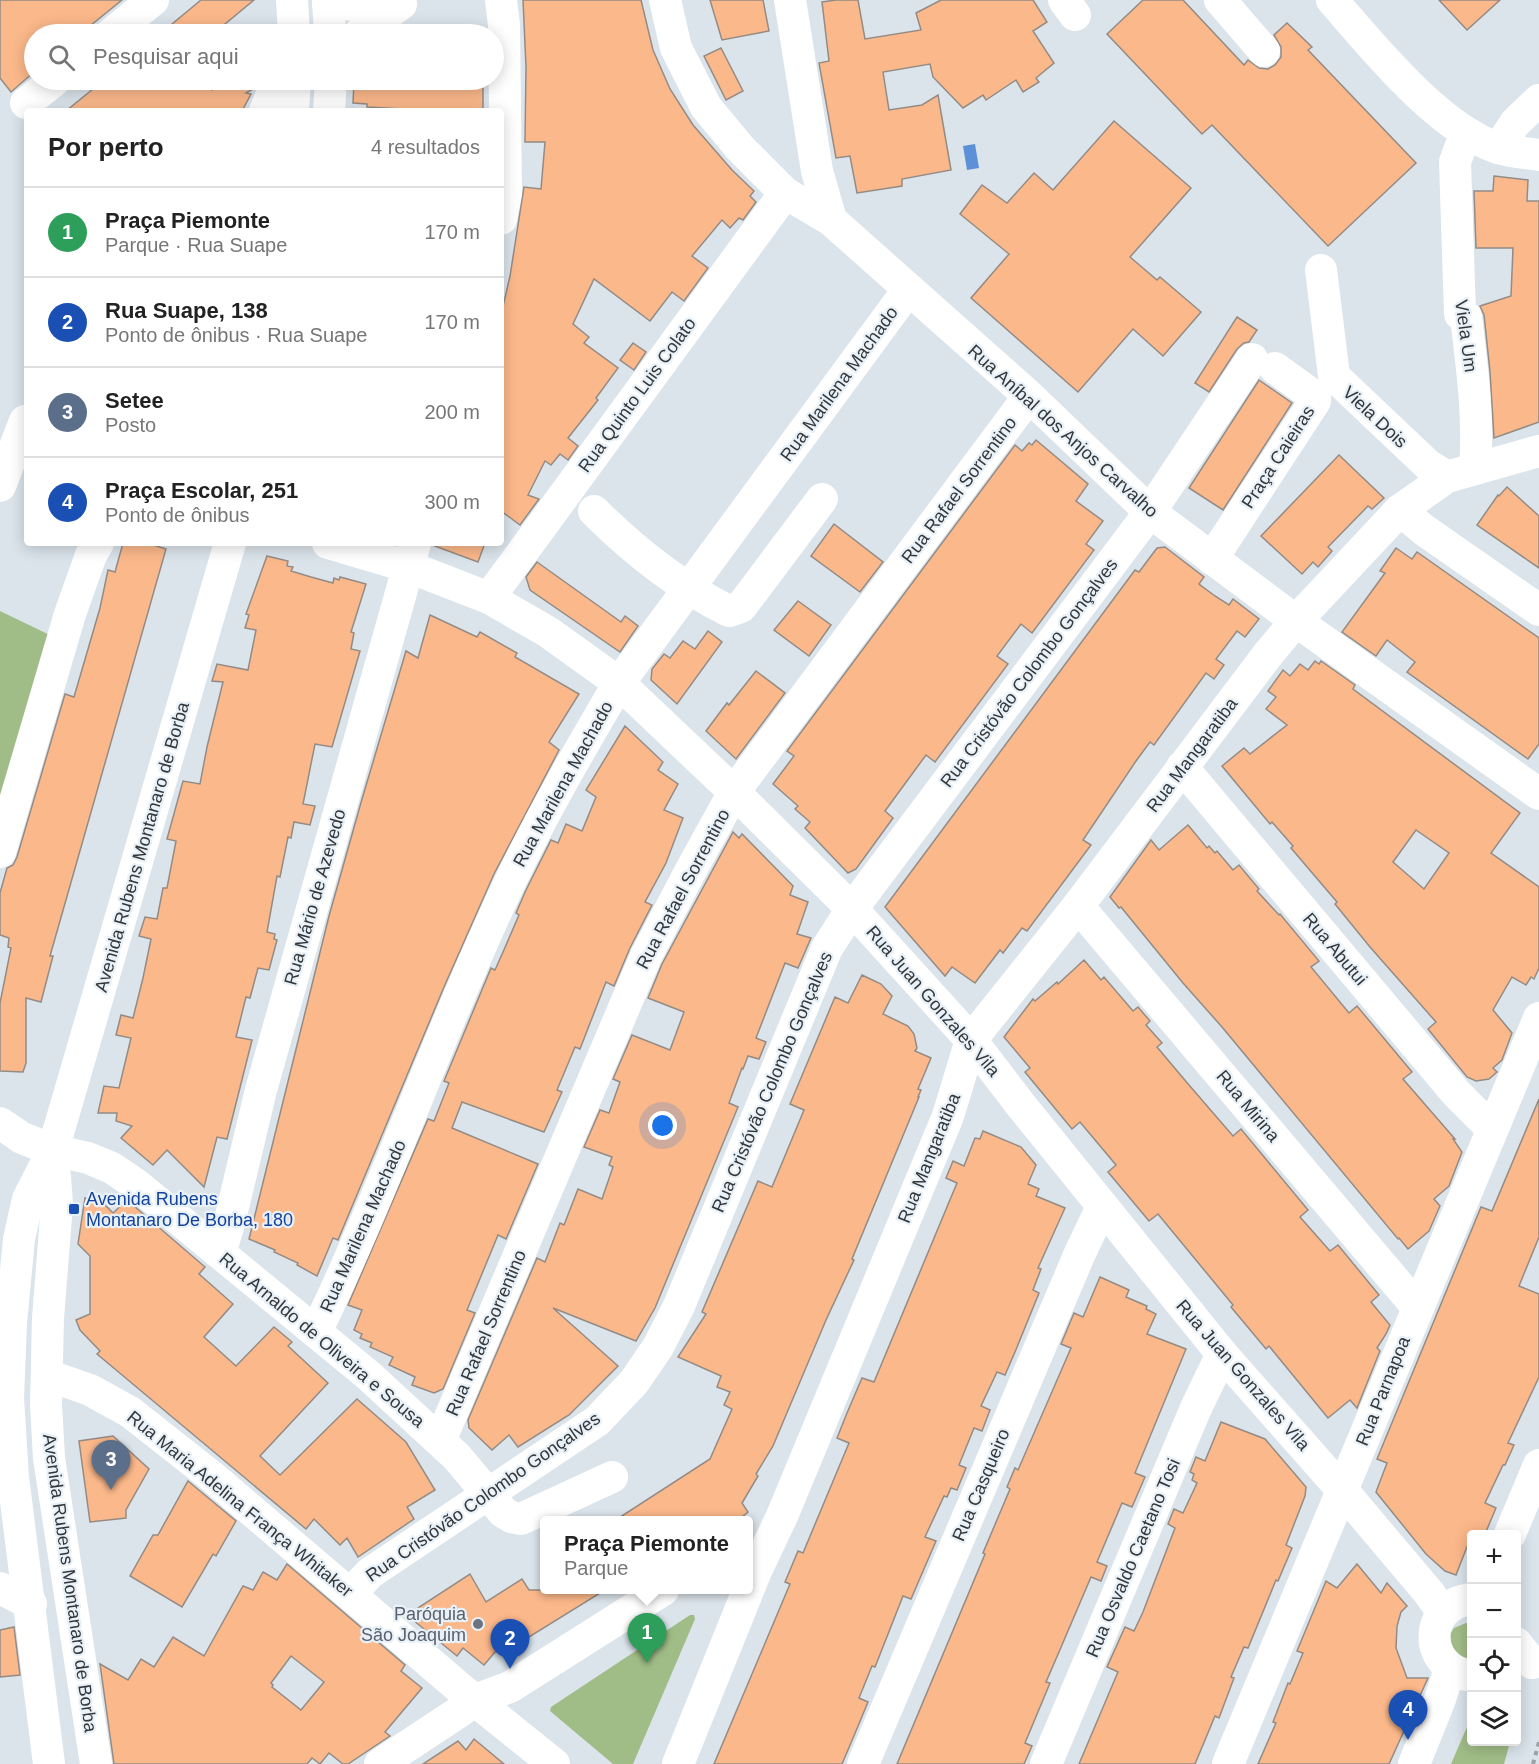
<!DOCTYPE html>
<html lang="pt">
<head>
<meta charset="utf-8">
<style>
	:root { --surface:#fff; --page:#f2f2f2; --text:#222; --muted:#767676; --line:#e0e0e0; --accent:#cf457c }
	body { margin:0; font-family:Arial,sans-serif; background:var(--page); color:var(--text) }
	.controls { position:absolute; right:18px; bottom:18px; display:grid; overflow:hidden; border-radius:6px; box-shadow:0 3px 15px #0003 }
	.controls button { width:54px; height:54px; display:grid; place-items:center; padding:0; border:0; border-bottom:2px solid var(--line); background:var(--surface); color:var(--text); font:30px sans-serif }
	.you { position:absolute; left:663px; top:1126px; width:21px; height:21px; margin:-15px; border:4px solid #fff; border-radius:50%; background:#1a73e8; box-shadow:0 0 0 9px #1a73e833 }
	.badge { display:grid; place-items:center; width:39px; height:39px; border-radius:50%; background:var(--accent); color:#fff; font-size:20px; font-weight:700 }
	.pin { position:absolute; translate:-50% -50px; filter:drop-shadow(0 2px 3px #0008) }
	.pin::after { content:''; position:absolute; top:32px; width:21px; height:18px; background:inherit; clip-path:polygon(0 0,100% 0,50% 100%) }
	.popup { position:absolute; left:540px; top:1516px; width:213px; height:78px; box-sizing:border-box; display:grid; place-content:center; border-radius:6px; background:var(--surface); filter:drop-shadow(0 2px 4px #0005); font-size:20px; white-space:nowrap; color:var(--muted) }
	.popup b { font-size:22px; color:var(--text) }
	.popup::after { content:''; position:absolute; left:50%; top:100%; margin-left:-12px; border:12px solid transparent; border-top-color:var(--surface) }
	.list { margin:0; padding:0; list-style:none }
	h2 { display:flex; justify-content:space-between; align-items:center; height:78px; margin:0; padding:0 24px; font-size:26px }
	h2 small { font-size:20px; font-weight:400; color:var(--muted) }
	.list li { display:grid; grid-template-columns:39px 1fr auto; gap:18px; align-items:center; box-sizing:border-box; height:90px; padding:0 24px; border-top:2px solid var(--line) }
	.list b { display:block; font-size:22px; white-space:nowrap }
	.list p { margin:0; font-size:20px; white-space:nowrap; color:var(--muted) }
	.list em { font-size:20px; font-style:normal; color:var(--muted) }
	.icon { flex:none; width:33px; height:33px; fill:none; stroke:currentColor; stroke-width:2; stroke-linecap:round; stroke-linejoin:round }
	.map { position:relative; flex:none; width:1539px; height:1764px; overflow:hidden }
	.search { position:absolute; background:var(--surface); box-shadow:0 3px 15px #0003; left:24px; top:24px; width:480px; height:66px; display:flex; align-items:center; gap:15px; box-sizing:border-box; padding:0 21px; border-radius:33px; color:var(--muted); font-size:22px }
	.panel { position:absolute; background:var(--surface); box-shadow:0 3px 15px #0003; left:24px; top:108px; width:480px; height:438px; border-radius:6px }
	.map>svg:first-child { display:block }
	.green { fill:#a1bd87 }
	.water { fill:#5c90d9 }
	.building { fill:#fbb88a; stroke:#948b85; stroke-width:1.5; fill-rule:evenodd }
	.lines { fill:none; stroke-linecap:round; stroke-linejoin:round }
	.path { stroke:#9ca3a8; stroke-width:4; stroke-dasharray:4.5 4.5; stroke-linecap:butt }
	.minor { stroke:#fff; stroke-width:32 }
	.transit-dot { fill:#1a4fb4; stroke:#e8f1f8; stroke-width:2 }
	.worship-dot { fill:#6b7280; stroke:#e8f1f8; stroke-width:2 }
	.labels { text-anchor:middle; stroke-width:4.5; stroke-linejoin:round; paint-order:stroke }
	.street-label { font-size:18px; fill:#34373a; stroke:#e8f1f8 }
	.transit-label { font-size:18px; fill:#164399; stroke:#e8f1f8; text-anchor:start }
	.worship-label { font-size:18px; fill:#5b616d; stroke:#e8f1f8; text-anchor:end }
</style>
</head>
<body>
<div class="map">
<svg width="1539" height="1764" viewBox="0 0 1539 1764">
	<rect width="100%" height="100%" fill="#dbe4eb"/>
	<g class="green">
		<path d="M0,611L56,638L0,829Z"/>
		<path d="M690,1615H694L695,1619L633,1764H613L550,1711L551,1707Z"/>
		<path d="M1466,1623H1471V1661L1452,1653L1450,1634L1454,1628Z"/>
		<path d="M1470,1720H1471L1472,1742H1510L1504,1764H1451Z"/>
	</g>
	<path class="water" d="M975,144L979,168L967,170L963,146Z"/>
	<g class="building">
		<path d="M0,0H122L80,34H34V72L11,92L0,78Z"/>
		<path d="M201,0H254L213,34H160Z"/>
		<path d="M523,0H641L653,50L670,89L693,125L732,170L754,191L750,196L756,202L743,220L739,218L730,228L722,220L692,256L708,268L684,301L672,292L650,321L594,279L573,324L589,337L584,343L618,368L596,398L598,400L568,438L578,446L568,460L560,454L551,465L545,461L528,495L539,499L520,525L501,511V315L510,276L524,187L541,189L545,142H525L526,67Z"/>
		<path d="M710,0H763L769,31L722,40Z"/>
		<path d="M836,0H858L865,39L921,30L916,13L941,0H1033L1047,22L1033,31L1054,63L1036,78L1039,82L1023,92L1016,80L986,100L983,95L963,108L933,77L930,64L883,72L889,110L922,105L938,95L951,170L902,179V186L857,193L850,156L836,158L819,63L829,61L822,2Z"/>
		<path d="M1143,0H1183L1244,65L1248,60L1259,68L1268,69L1275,65L1281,57V47L1274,35L1287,23L1312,47L1308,50L1416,163L1328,246L1212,125L1202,134L1107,34Z"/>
		<path d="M1439,0H1500L1467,30Z"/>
		<path d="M721,48L743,91L726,100L704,56Z"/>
		<path d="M104,80H204L212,90L227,80H259L255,88L246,93L251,94L242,111H66Z"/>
		<path d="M354,80H483V111H403V109L367,107V104L353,103Z"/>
		<path d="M1114,121L1191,188L1130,257L1157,280L1160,277L1201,312L1163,356L1133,329L1078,392L971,298L1009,254L960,214L982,185L1007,203L1034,173L1053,190Z"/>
		<path d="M1494,176L1528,180L1527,201H1539V422L1494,438L1490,372L1484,315L1480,306L1511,296L1513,248H1476L1474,191H1493Z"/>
		<path d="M1237,317L1257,330L1249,342L1244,343L1237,349L1209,392L1195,383Z"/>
		<path d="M633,343L646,352L634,370L620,360Z"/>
		<path d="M1259,380L1292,403L1223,510L1189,488Z"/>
		<path d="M1036,440L1088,484L1076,501L1103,521L1086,544L1094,550L1032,633L1021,624L997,656L1008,664L935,762L926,755L885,811L893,818L856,869L848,873L805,828L810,822L795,809L798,806L773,784L794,756L787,751L1015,445L1022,451L1029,443L1032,445Z"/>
		<path d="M1339,455L1384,498L1372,509L1368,506L1328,547L1332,551L1318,567L1313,562L1302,574L1261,536Z"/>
		<path d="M1507,487L1539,516V568L1477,525L1498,495L1499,496Z"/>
		<path d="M834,524L883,562L860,592L811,556Z"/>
		<path d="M123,543H147L166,549L50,956H53L41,1002L26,998V1063L23,1072L0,1071V1003L11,948L8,947L9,938L0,935V893L7,868L13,865L17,857L65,694L74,697L100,608L108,570L115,572Z"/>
		<path d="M432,543H485L478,562L432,545Z"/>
		<path d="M1165,547L1204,577L1199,584L1215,596L1229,605L1233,599L1259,619L1245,637L1237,631L1216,659L1224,665L1214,679L1206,673L1154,745L1150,742L1136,761L1083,840L1091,845L1027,931L1022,928L1003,953L1000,950L975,983L952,967L945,976L885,907L1135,570L1139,572L1157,548Z"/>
		<path d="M1396,548L1412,559L1417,552L1539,638V744L1528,759L1407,672L1415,662L1387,640L1376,656L1342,632L1385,573L1380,571Z"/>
		<path d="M267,556L288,561L287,566L293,567L291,571L311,577L333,583L334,578L339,580L340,577L366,584L351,632L354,633L351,649L360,651L332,747L315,744L303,804L315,806L310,825L294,822L291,838L288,837L280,877L277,876L267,932L275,934L274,939L277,940L269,970L258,968L250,998L246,997L236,1037L252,1040L227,1139L217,1137L204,1187L167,1150L153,1165L121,1138L132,1126L116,1121L117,1113H98L104,1086L119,1088L131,1038L116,1035L121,1015L133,1018L143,978L151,939L139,936L145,917L157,919L163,888H167L176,841L167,839L183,781L200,784L207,747L223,682L212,681L217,664L248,670L256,630L245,628L249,615L246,614Z"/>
		<path d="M537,562L621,622L625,616L638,626L620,652L530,590L526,577Z"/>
		<path d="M798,601L831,625L809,656L774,630Z"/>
		<path d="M430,615L477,637L480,632L517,653L515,657L579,694L549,742L559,750L494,874L444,987L338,1240L333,1238L317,1276L297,1265L298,1263L274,1252L275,1250L249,1239L329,916L362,799L406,651L418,658Z"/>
		<path d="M708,631L722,642L677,704L651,680L652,669L664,654L670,658L683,641L695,649Z"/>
		<path d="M1315,661L1319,664L1321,661L1355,685L1353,689L1520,813L1491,853L1539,887V968L1534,979L1531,977L1526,985L1512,977L1493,1010L1512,1033L1502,1060L1493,1068L1497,1072L1489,1079L1476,1081L1467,1077L1428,1029L1436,1022L1370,947L1335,904L1337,902L1291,848L1293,846L1272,822L1270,824L1222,766L1244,748L1250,754L1287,725L1266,709L1276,697L1268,691L1283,670L1290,676L1300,664L1308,670ZM1416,830L1449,853L1424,889L1393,862Z"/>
		<path d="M756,671L785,693L736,759L706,731L727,703L729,705Z"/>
		<path d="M625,726L663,762L658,770L678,784L664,810L683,818L666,863L645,902L652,905L630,948L614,986L606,982L580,1049L575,1047L557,1090L562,1092L544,1132L462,1102L452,1128L538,1164L506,1239L498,1235L467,1310L475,1313L443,1389L434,1393L412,1385L415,1377L389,1365L393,1357L370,1347L372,1343L360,1338L362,1334L354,1330L362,1310L348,1305L428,1119L434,1121L449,1083L444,1081L491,968L495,970L503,952L519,915L516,913L526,890L551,840L558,843L566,824L582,831L596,797L586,790Z"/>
		<path d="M1188,825L1207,848L1209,846L1215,853L1217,851L1233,870L1239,865L1259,889L1257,891L1279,915L1280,914L1319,961L1311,967L1349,1013L1357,1006L1412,1072L1403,1079L1455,1139H1453L1462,1152L1449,1186L1434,1199L1440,1206L1429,1231L1408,1249L1399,1238L1398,1239L1222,1027L1183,983L1121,907L1119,908L1110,897L1151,840L1159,850Z"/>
		<path d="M733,832L739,838L742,834L793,886L790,895L808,902L797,934L811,938L798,968L785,963L756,1038L766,1042L759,1059L748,1056L743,1069L742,1068L729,1103L738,1107L655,1308L636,1341L553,1308L618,1366L569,1415L518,1447L509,1435L492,1450L469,1428L468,1420L537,1258L545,1262L560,1223L564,1225L578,1189L602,1199L613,1167L609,1165L612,1157L584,1147L600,1110L609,1113L620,1082L613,1079L632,1035L670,1050L684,1012L648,998L662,964Z"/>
		<path d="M1084,960L1101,980L1104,977L1133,1011L1138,1007L1150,1021L1146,1025L1162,1043L1157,1047L1189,1085L1233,1136L1241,1129L1308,1210L1300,1217L1330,1251L1338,1245L1379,1295L1371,1302L1390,1325L1386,1334L1377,1348L1380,1351L1357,1408L1350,1400L1328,1418L1269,1346L1266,1349L1231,1307L1233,1305L1158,1214L1149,1221L1129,1197L1108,1172L1116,1165L1080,1122L1072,1129L1025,1072L1030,1068L1004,1037L1033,999L1035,1001L1057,982L1058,984Z"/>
		<path d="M862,975L881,984L892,996L883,1014L908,1026L914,1034L917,1048L915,1051L931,1058L918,1089L921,1090L918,1097H919L852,1259L854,1260L826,1320L773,1446L756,1474L758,1476L742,1503L748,1512L737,1521H614L710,1459L732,1409L724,1405L730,1392L717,1387L721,1376L678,1357L706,1314L702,1312L758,1181L772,1187L804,1110L790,1104L835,997L848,1003Z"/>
		<path d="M1539,1099V1237L1519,1286L1539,1294V1377L1508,1443L1514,1445L1505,1465H1503L1485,1503L1496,1508L1485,1534H1472L1456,1575L1445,1571L1426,1554L1376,1492L1387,1463L1377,1459L1481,1207L1492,1211Z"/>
		<path d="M983,1131L1021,1147L1036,1165L1028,1184L1039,1189L1036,1196L1065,1208L1038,1268L1041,1269L1033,1290L1039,1293L1015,1352L1005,1375L997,1372L981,1406L990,1410L982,1431L974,1428L959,1465L966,1468L957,1490L951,1488L947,1497L944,1496L925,1537L936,1541L911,1599L903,1596L875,1667L872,1666L859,1698L868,1702L856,1731L842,1764H714L790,1584L785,1582L798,1551L803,1553L849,1443L837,1438L847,1413L862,1378L874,1382L957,1183L946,1178L953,1161L964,1166L975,1138L980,1139Z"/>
		<path d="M85,1198L102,1202L113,1213L127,1200L205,1267L199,1274L233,1304L204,1337L236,1366L274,1327L292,1342L288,1346L328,1383L260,1456L280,1475L357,1399L406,1442L435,1490L407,1507L414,1519L358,1557L347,1538L340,1545L314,1519L306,1529L97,1354L100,1351L80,1330L76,1320L90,1314V1256L78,1244Z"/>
		<path d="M1100,1277L1129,1290L1126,1297L1147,1306L1146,1309L1156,1314L1147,1334L1186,1349L1135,1473L1145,1477L1132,1507L1122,1503L1097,1562L1107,1566L1101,1581L1091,1577L1059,1652L1046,1682L1050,1683L1025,1743L1032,1746L1024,1764H897L985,1554L983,1553L1010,1489L1007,1487L1015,1468L1018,1470L1071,1348L1061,1344L1074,1313L1083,1317Z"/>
		<path d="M1221,1422L1265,1439L1306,1487L1305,1496L1286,1545L1292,1548L1278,1581L1276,1580L1248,1648L1244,1647L1231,1677L1234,1678L1219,1718L1215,1716L1195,1764H1079L1118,1672L1107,1667L1125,1627L1134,1631L1143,1612L1175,1528L1168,1524L1174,1509L1183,1513L1197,1483L1192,1480L1194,1474L1190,1472L1196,1457L1205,1461Z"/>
		<path d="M113,1436L149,1469L126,1510V1518L90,1522L79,1441Z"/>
		<path d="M188,1481L236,1521L216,1556L213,1554L182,1607L130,1576L153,1535H158Z"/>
		<path d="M287,1564L405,1665L401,1671L422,1688L385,1732L390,1736L348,1764H343L329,1753L320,1764L312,1758L307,1764H114L100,1664L128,1680L141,1659L154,1667L173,1637L204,1656L243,1586L253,1590L263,1572L277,1580ZM291,1656L324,1682L301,1710L272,1687L273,1685L271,1683Z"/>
		<path d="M1357,1564L1381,1593L1387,1583L1407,1606L1401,1612L1397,1626L1396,1648L1407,1678H1428L1389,1764H1258L1276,1723L1273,1722L1288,1683L1290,1684L1303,1653L1297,1651L1326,1581L1337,1588Z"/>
		<path d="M470,1574L486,1602L522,1579L529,1590H605L521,1642L514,1630L484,1665L463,1648L457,1656L407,1615Z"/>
		<path d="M14,1627L20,1675L0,1677V1630Z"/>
		<path d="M474,1739L504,1764H423L458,1741L466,1750Z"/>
	</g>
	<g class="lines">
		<path class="path" d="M1533,1764L1539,1742"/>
		<g class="minor">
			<path d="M292,0L294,34"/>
			<path d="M328,0L330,34"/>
			<path d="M665,0L676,48L706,107L740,148L785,193L831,220L1029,396L1150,512L1296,621L1539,794"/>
			<path d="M790,0L817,171L831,220"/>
			<path d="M1064,0L1075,15"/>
			<path d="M1220,0L1264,51"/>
			<path d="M1332,0C1373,47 1438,128 1498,148C1511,152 1526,153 1539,155"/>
			<path d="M328,3L393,8"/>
			<path d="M111,34L153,0"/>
			<path d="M359,34L401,4"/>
			<path d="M26,103L55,80"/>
			<path d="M265,111L273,91L282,80"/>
			<path d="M293,111L295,80"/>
			<path d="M329,111L331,80"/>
			<path d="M1471,135L1460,148L1455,162L1460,314L1466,317C1472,367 1479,419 1475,469"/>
			<path d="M1499,148L1515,123L1539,100"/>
			<path d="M501,219L506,193L504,25L501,0"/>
			<path d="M1321,270L1334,376L1428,465L1447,477"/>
			<path d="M0,486L25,421"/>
			<path d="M1400,510L1424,530L1539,610"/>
			<path d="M594,511C634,551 678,586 729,611L741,607L822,499"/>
			<path d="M328,543L409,567L489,598L548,632L619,683L734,792L852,909L971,1040L1020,1104L1222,1354L1343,1491L1429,1593L1443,1613"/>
			<path d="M1212,559L1315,401V397L1275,368"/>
			<path d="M489,598L785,193"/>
			<path d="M1182,767L1457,1094L1492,1129"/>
			<path d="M0,852L70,614L91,555L98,543"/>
			<path d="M1078,906L1417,1307"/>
			<path d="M0,1123L22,1138L53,1150L88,1158L112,1168L137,1185L368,1375L457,1457L503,1512L511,1517L521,1519L612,1477"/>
			<path d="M53,1151L57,1204L48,1318L46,1405L49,1458L96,1764"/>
			<path d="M220,1253L229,1224L261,1090L415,543"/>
			<path d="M316,1332C387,1185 440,1030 510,882C542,814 581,748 619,683L908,290"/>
			<path d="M47,1375L90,1390L130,1412L210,1475L462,1690L554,1764"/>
			<path d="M440,1441L646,956L692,868L734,792L1029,396"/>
			<path d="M1510,1534L1539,1465"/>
			<path d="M0,1588L31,1604"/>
			<path d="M350,1594L370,1573L597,1421L634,1382L658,1347L679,1306L827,948L852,909L1150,512L1252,359"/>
			<path d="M1472,1599C1422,1604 1422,1669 1472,1676"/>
			<path d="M1516,1643L1532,1663"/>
			<path d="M49,1764L13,1477L8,1398L11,1323L19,1239L28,1199L53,1150L230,543"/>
			<path d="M380,1764L459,1712L475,1700L510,1687L663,1590"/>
			<path d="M678,1764L756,1571L782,1516L948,1116L971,1040L1078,906L1269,653L1296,621L1400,510L1447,477L1539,451"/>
			<path d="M863,1764L1080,1253L1102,1207"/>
			<path d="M1046,1764L1196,1408L1222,1354"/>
			<path d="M1228,1764L1539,1018"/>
			<path d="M1414,1764L1439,1702L1450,1669"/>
		</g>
	</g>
	<rect class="transit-dot" x="68" y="1203" width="12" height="12" rx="3"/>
	<circle class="worship-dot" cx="478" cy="1624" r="6"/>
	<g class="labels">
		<g class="street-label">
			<text transform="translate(1466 336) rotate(82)" y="6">Viela Um</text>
			<text transform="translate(839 384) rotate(-54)" y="6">Rua Marilena Machado</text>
			<text transform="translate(637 395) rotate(-54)" y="6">Rua Quinto Luis Colato</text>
			<text transform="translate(1375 417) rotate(43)" y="6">Viela Dois</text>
			<text transform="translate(1063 431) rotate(42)" y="6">Rua Aníbal dos Anjos Carvalho</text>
			<text transform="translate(1278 457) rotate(-57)" y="6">Praça Caieiras</text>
			<text transform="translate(959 490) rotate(-53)" y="6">Rua Rafael Sorrentino</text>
			<text transform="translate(1029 673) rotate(-53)" y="6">Rua Cristóvão Colombo Gonçalves</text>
			<text transform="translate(1192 755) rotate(-53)" y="6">Rua Mangaratiba</text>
			<text transform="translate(563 784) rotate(-61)" y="6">Rua Marilena Machado</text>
			<text transform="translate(142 847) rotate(-74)" y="6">Avenida Rubens Montanaro de Borba</text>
			<text transform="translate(683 889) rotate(-62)" y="6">Rua Rafael Sorrentino</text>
			<text transform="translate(315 897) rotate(-74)" y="6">Rua Mário de Azevedo</text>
			<text transform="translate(1335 949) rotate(50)" y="6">Rua Abutui</text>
			<text transform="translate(933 1001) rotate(49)" y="6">Rua Juan Gonzales Vila</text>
			<text transform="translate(772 1082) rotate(-67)" y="6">Rua Cristóvão Colombo Gonçalves</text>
			<text transform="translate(1248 1106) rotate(50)" y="6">Rua Mirina</text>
			<text transform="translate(929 1158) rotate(-68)" y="6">Rua Mangaratiba</text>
			<text transform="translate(363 1226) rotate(-66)" y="6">Rua Marilena Machado</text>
			<text transform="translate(486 1333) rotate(-67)" y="6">Rua Rafael Sorrentino</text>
			<text transform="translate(322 1340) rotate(40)" y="6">Rua Arnaldo de Oliveira e Sousa</text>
			<text transform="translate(1243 1375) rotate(49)" y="6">Rua Juan Gonzales Vila</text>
			<text transform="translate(1383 1391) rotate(-68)" y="6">Rua Parnapoa</text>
			<text transform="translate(981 1485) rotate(-67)" y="6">Rua Casqueiro</text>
			<text transform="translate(483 1497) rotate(-35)" y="6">Rua Cristóvão Colombo Gonçalves</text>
			<text transform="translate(240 1504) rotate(39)" y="6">Rua Maria Adelina França Whitaker</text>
			<text transform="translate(1133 1558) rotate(-67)" y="6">Rua Osvaldo Caetano Tosi</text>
			<text transform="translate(70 1583) rotate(82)" y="6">Avenida Rubens Montanaro de Borba</text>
		</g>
		<g class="transit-label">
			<text x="86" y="1205">Avenida Rubens<tspan x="86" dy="21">Montanaro De Borba, 180</tspan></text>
		</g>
		<g class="worship-label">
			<text x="466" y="1620">Paróquia<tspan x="466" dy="21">São Joaquim</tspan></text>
		</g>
	</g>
</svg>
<div class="controls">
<button>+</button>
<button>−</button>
<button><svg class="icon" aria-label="locate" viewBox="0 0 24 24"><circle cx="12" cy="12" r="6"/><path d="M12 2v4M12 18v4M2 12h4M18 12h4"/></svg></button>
<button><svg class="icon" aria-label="layers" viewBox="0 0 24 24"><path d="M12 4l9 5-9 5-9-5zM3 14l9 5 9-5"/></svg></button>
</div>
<div class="you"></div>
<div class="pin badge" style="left:647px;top:1663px;background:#2e9e5b">1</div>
<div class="popup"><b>Praça Piemonte</b>Parque</div>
<div class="pin badge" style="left:510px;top:1669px;background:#1a4fb4">2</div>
<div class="pin badge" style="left:111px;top:1490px;background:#5c6f8a">3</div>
<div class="pin badge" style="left:1408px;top:1740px;background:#1a4fb4">4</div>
<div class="search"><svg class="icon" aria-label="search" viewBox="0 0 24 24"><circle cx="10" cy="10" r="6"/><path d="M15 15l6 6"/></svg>Pesquisar aqui</div>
<section class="panel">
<h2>Por perto<small>4 resultados</small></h2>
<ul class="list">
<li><span class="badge" style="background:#2e9e5b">1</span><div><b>Praça Piemonte</b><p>Parque · Rua Suape</p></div><em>170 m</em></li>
<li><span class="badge" style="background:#1a4fb4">2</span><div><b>Rua Suape, 138</b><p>Ponto de ônibus · Rua Suape</p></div><em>170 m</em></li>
<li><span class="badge" style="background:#5c6f8a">3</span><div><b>Setee</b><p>Posto</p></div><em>200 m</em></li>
<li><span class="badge" style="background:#1a4fb4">4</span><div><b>Praça Escolar, 251</b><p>Ponto de ônibus</p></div><em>300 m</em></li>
</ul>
</section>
</div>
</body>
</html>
